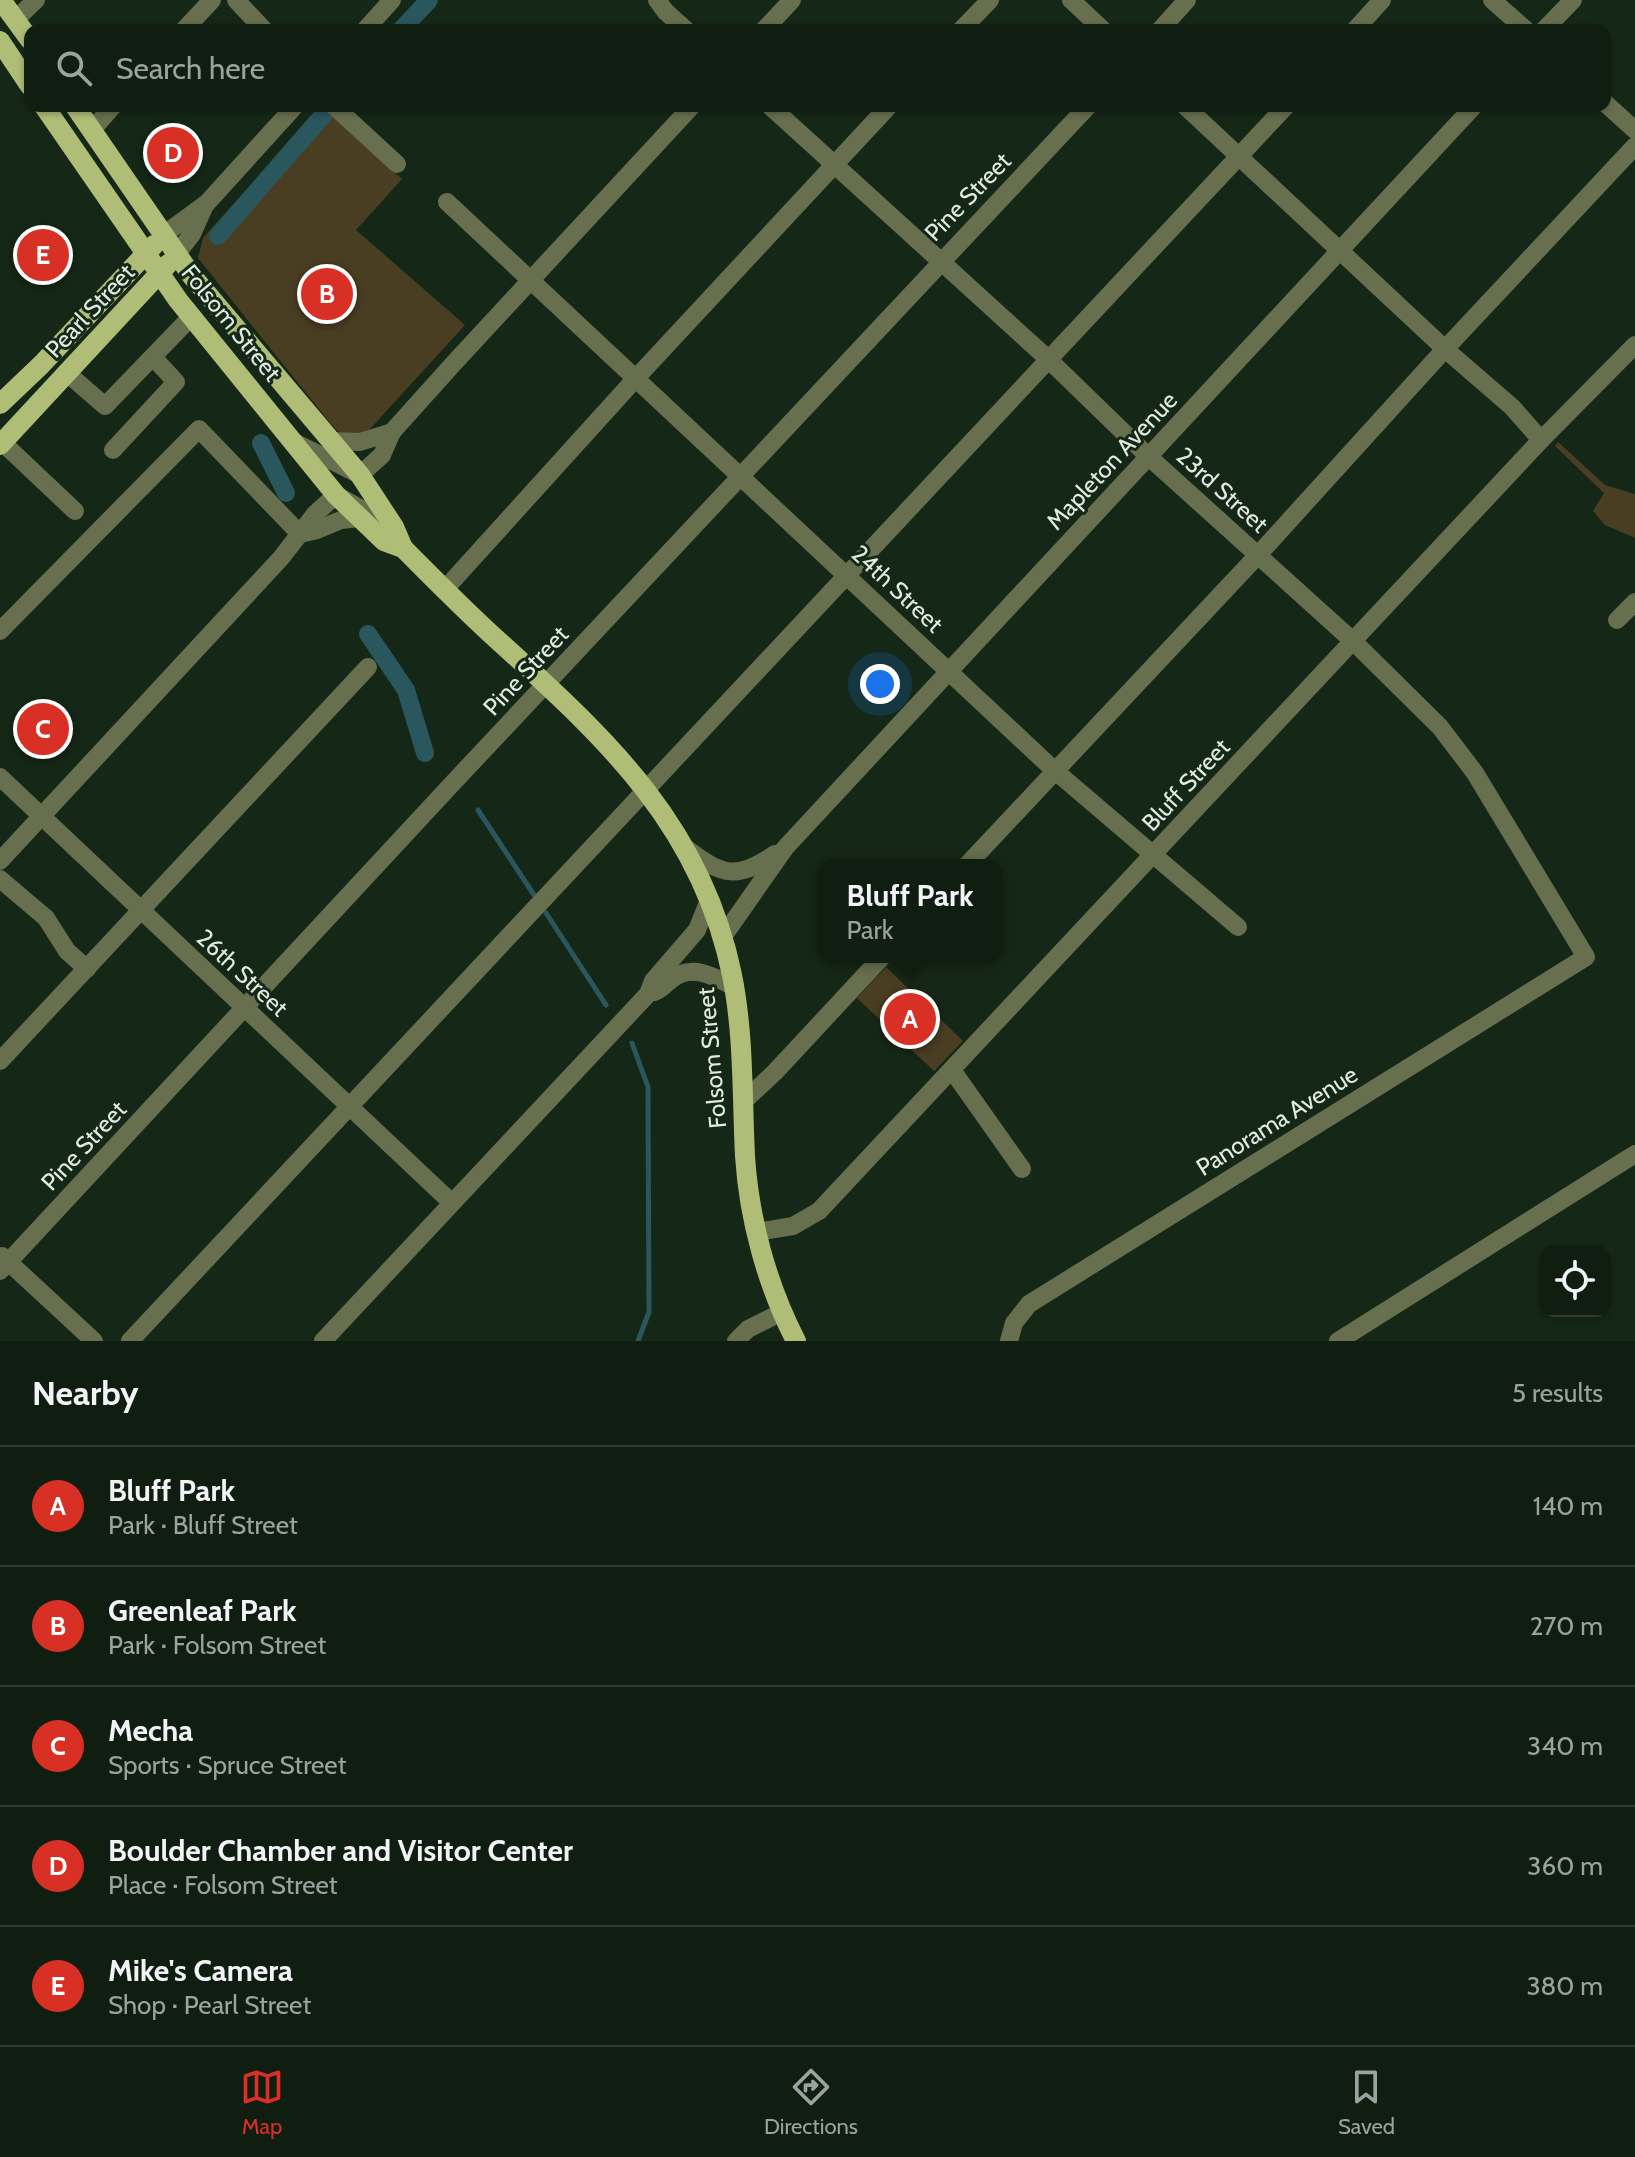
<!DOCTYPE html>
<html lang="en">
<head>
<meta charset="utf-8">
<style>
	:root { --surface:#101e11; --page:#1e2b1f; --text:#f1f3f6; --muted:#9ca29f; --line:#303c31; --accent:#d93025 }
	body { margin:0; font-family:Cabin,sans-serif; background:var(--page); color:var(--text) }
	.controls { position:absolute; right:24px; bottom:24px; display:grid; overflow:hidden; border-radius:16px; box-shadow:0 2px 6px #0004 }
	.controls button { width:72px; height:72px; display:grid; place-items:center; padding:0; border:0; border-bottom:2px solid var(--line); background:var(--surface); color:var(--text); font:40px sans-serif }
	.you { position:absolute; left:880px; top:684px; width:28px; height:28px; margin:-20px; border:6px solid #fff; border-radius:50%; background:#1a73e8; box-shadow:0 0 0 12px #1a73e833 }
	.badge { display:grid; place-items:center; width:52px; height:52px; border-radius:50%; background:var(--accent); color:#fff; font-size:26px; font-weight:700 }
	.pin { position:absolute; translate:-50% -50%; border:4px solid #fff; box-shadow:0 2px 8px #0006 }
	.popup { position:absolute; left:818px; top:859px; width:184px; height:104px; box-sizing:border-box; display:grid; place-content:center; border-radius:16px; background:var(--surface); filter:drop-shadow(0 2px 6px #0005); font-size:26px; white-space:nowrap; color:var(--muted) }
	.popup b { font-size:30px; color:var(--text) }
	.popup::after { content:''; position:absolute; left:50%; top:100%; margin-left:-16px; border:16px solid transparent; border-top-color:var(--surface) }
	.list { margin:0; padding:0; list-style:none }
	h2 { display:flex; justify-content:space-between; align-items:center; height:104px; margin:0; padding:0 32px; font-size:34px }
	h2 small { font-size:26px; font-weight:400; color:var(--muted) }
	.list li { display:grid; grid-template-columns:52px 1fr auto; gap:24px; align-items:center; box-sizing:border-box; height:120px; padding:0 32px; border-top:2px solid var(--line) }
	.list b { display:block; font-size:30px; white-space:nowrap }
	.list p { margin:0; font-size:26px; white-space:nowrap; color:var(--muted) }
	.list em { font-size:26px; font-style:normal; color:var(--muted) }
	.icon { flex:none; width:44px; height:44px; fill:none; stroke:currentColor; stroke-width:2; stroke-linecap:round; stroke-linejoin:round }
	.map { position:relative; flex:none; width:1635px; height:1341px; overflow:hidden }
	.search { position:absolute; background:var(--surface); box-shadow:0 2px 6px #0004; left:24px; right:24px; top:24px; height:88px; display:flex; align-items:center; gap:20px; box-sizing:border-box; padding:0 28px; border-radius:16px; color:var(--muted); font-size:30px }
	.sheet { height:704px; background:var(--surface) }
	nav { display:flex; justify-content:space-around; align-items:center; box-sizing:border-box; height:112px; border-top:2px solid var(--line); background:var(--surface); font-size:22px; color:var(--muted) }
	nav a { display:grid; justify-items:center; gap:4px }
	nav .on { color:var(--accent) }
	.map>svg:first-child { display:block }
	.green { fill:#4a3e22 }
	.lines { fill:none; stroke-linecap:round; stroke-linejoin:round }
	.stream { stroke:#29575d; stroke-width:5 }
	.canal { stroke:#29575d; stroke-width:18 }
	.minor { stroke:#686f4e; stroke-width:18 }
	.major { stroke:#afbd77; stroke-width:20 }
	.labels { text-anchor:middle; stroke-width:6; stroke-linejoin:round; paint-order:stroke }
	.street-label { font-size:24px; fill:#e0ece1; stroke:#152817 }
</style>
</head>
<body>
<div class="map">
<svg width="1635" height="1341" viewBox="0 0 1635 1341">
	<rect width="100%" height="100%" fill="#152817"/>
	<g class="green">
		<path d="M320,113L334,117L402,179L356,230L465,325L369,430L358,435L341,434L331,424L198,258L203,238L310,119Z"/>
		<path d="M1558,442L1605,485L1635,494V538L1605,525L1593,511L1604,493L1555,446Z"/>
		<path d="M886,967L963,1041L934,1071L857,998Z"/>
	</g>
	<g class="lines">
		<g class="stream">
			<path d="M478,810L534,895"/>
			<path d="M546,913L606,1005"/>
			<path d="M632,1043L648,1087L649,1312L638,1341"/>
		</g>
		<g class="canal">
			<path d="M401,30L429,0"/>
			<path d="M218,236L331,106"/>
			<path d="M261,443L286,493"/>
			<path d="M368,634L406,690L425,753"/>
		</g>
		<g class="minor">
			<path d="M236,0L264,30"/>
			<path d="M657,0L666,12L686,30"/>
			<path d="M1071,0L1103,30"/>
			<path d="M1492,0L1526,30"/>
			<path d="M15,20L36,0"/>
			<path d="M184,30L212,0"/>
			<path d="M365,30L392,0"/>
			<path d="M764,30L792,0"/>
			<path d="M961,30L990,0"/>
			<path d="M1160,30L1187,0"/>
			<path d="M1355,30L1382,0"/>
			<path d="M1544,30L1573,0"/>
			<path d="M1605,103L1635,130"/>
			<path d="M334,106L397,164"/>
			<path d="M770,106L1047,358L1149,457L1354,642L1440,727L1475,773L1586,957L1029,1304L1014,1323L1009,1341"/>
			<path d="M1185,106L1445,349L1512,407L1541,440"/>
			<path d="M92,130L113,106"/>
			<path d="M447,202L1054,770L1238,927"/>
			<path d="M162,236L207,203L295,106"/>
			<path d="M176,255L192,234L205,205"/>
			<path d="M67,373L105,406L192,316"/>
			<path d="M331,441L360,442L392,432"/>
			<path d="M3,443L75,511"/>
			<path d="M296,443L360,475L382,455L392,432L454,363L692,106"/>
			<path d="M113,450L176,382L153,357"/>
			<path d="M300,534L317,530L341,520L359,518"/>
			<path d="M445,589L637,377L889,106"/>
			<path d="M1617,620L1635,602"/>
			<path d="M0,631L199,429L300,534"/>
			<path d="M0,777L452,1203"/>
			<path d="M687,849C723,876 737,880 775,854"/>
			<path d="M0,861L281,558L315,514L336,495L394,527"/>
			<path d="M967,865L1258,555L1445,349L1635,146"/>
			<path d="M0,879L46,918L67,951L87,969"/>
			<path d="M722,938L785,848L1474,106"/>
			<path d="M654,992C662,989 664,985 671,980C691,963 714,976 734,987"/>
			<path d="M0,1061L368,667"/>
			<path d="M952,1070L1022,1169"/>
			<path d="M744,1101L775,1072L882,957"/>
			<path d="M757,1232L793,1226L819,1211L1541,440L1635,345"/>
			<path d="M2,1256L94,1341"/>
			<path d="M0,1271L451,785L1088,106"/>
			<path d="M130,1341L1286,106"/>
			<path d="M323,1341L648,994L653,981L697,930L709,900"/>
			<path d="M736,1341L748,1329L782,1312"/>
			<path d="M1338,1341L1635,1154"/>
		</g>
		<g class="major">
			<path d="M1,0L30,40"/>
			<path d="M0,41L30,86"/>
			<path d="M44,106L178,300L336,495L384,541L403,548C436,581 468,614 503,645C609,741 702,828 732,975C744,1035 742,1095 745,1156C749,1219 767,1285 796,1341"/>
			<path d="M75,106L192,276L360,475L394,527L403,548"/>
			<path d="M0,404L41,365L154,245"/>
			<path d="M0,445L168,264"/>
		</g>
	</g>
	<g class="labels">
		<g class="street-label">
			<text transform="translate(968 197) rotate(-46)" y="8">Pine Street</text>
			<text transform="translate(90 311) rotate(-47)" y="8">Pearl Street</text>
			<text transform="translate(231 323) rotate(51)" y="8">Folsom Street</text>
			<text transform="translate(1112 461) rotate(-47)" y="8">Mapleton Avenue</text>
			<text transform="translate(1222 490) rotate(42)" y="8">23rd Street</text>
			<text transform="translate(897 589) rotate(43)" y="8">24th Street</text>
			<text transform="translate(526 671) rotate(-47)" y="8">Pine Street</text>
			<text transform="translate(1186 785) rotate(-47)" y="8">Bluff Street</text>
			<text transform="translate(242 973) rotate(43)" y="8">26th Street</text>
			<text transform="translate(712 1058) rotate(-95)" y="8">Folsom Street</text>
			<text transform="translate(1277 1121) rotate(-32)" y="8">Panorama Avenue</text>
			<text transform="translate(84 1146) rotate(-47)" y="8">Pine Street</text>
		</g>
	</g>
</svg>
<div class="controls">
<button><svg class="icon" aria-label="locate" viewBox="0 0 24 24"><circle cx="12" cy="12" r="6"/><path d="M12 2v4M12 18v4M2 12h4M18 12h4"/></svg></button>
</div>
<div class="you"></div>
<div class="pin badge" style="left:910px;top:1019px">A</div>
<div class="popup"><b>Bluff Park</b>Park</div>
<div class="pin badge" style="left:327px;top:294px">B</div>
<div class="pin badge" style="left:43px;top:729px">C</div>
<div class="pin badge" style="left:173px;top:153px">D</div>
<div class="pin badge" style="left:43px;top:255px">E</div>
<div class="search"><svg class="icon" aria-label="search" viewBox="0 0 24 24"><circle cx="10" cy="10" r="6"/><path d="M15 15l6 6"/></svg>Search here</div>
</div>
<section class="sheet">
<h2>Nearby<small>5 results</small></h2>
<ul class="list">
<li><span class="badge">A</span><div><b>Bluff Park</b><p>Park · Bluff Street</p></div><em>140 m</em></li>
<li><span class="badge">B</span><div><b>Greenleaf Park</b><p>Park · Folsom Street</p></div><em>270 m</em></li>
<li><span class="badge">C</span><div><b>Mecha</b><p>Sports · Spruce Street</p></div><em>340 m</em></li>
<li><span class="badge">D</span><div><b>Boulder Chamber and Visitor Center</b><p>Place · Folsom Street</p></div><em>360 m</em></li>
<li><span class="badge">E</span><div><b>Mike's Camera</b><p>Shop · Pearl Street</p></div><em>380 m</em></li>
</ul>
</section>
<nav>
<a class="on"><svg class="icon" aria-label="map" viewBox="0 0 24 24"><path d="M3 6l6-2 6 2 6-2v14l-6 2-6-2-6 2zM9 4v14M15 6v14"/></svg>Map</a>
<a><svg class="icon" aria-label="directions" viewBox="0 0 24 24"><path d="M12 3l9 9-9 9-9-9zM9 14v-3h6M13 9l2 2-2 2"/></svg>Directions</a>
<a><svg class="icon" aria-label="saved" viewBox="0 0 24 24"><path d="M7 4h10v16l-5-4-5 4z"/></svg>Saved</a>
</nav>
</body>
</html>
